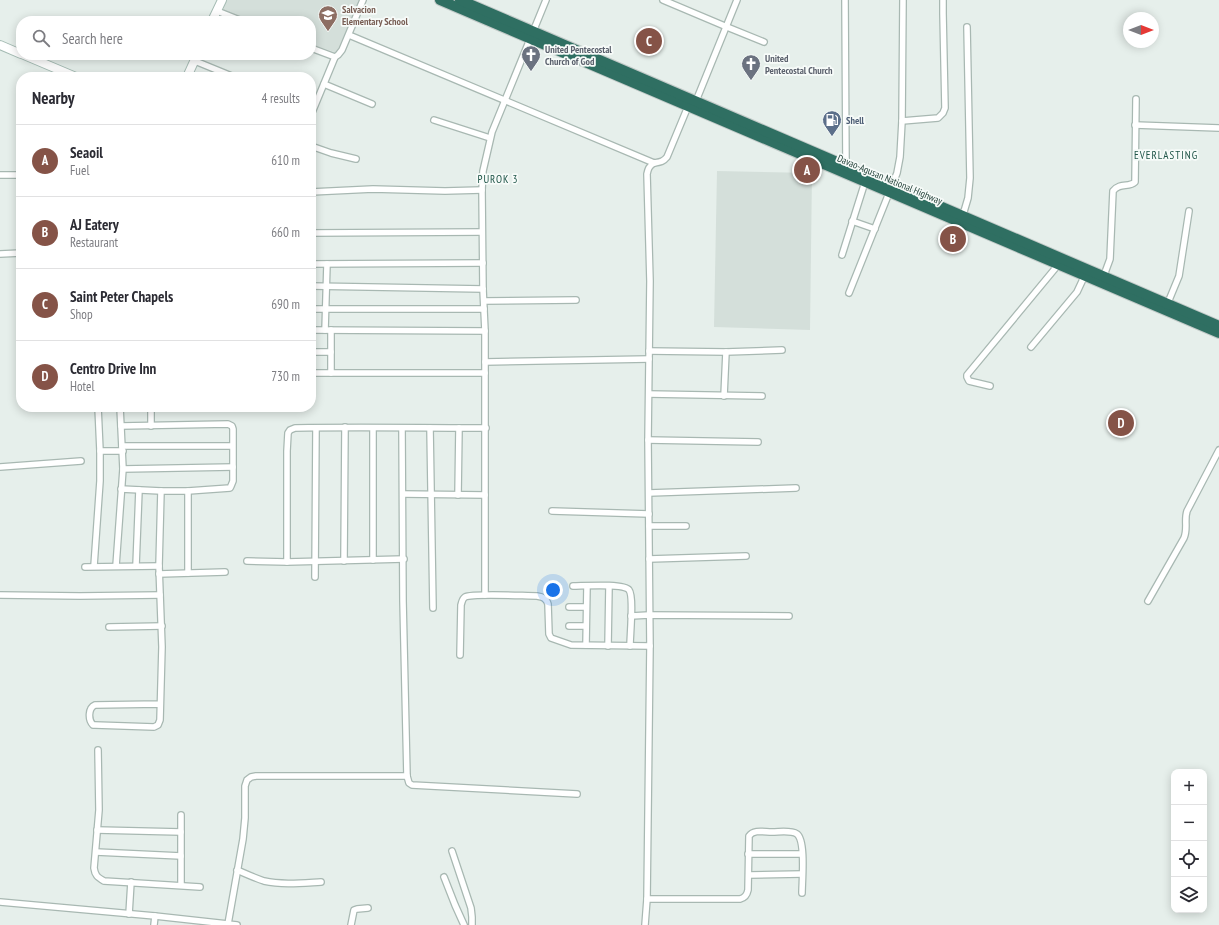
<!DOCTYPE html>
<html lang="en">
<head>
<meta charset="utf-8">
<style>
	:root { --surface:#fff; --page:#f2f2f3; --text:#2b2b33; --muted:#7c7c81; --line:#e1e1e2; --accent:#855347 }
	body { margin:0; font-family:"PT Sans Narrow",sans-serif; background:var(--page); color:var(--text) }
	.controls { position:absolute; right:12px; bottom:12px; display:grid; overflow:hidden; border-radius:8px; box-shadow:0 2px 10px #0003 }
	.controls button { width:36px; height:36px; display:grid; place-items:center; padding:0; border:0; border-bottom:1px solid var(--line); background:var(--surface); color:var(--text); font:20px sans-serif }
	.compass { position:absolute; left:1123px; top:12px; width:36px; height:36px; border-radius:50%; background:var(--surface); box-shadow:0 2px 10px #0003; rotate:90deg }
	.you { position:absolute; left:553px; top:590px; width:14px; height:14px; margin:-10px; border:3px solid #fff; border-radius:50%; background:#1a73e8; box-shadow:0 0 0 6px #1a73e833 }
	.badge { display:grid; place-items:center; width:26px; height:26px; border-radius:50%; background:var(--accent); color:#fff; font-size:13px; font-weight:700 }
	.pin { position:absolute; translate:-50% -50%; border:2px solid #fff; box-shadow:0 1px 4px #0006 }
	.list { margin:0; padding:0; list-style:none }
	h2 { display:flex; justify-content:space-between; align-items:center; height:52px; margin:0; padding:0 16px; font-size:17px }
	h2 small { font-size:13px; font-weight:400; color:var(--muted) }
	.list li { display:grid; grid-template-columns:26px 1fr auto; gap:12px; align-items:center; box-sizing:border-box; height:72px; padding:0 16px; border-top:1px solid var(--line) }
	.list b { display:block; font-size:15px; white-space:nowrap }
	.list p { margin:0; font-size:13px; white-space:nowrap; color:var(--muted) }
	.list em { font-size:13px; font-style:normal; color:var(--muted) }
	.icon { flex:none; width:22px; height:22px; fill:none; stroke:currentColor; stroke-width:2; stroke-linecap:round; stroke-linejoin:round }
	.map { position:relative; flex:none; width:1219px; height:925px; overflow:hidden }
	.search { position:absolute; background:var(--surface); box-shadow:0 2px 10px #0003; left:16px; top:16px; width:300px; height:44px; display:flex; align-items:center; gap:10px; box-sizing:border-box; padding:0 14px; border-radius:16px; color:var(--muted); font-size:15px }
	.panel { position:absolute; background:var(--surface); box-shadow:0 2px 10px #0003; left:16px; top:72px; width:300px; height:340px; border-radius:16px }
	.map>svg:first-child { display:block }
	.built { fill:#d4dfda }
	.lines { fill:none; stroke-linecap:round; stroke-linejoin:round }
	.street-casing { stroke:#a8b8b2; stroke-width:8 }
	.secondary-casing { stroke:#a4bbb3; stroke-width:10 }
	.highway-casing { stroke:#c2cac8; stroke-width:12 }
	.street { stroke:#fff; stroke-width:5.5 }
	.secondary { stroke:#fff; stroke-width:8 }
	.highway { stroke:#2f6f62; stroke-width:10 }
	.labels { text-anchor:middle; stroke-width:3.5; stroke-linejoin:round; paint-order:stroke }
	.education-label { font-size:10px; font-weight:bold; fill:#785e54; stroke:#f7fbf9; text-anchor:start }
	.worship-label { font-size:10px; font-weight:bold; fill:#5b616d; stroke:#f7fbf9; text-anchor:start }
	.service-label { font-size:10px; font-weight:bold; fill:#4e5e75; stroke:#f7fbf9; text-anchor:start }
	.street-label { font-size:10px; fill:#24423a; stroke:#f7fbf9 }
	.neighbourhood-label { font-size:11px; letter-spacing:1px; fill:#1f5548; stroke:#f7fbf9 }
</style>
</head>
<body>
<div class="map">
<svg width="1219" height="925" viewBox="0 0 1219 925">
	<rect width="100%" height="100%" fill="#e6efeb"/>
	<g class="built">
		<path d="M224,0H360L337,53L311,44V21H250L224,11L223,3Z"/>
		<path d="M717,171L812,173L810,330L714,327Z"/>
	</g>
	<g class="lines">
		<g class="street-casing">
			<g id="street">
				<path d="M663,0L727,27L764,42"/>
				<path d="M845,0L846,165L845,168"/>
				<path d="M217,11L242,21"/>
				<path d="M349,35L654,163C660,162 663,162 667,157L689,104"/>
				<path d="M311,48L335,57"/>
				<path d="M195,61L234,77"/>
				<path d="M324,84L372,104"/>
				<path d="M696,101L737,0"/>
				<path d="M311,115L335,57L338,55L342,50L363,0"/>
				<path d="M434,120L490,138"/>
				<path d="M902,121L938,118L943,113L945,108L943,14V0"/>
				<path d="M1135,125L1219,128"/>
				<path d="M311,146L331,153L356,159"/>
				<path d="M0,175H21"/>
				<path d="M311,192L373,189L445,191L482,190"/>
				<path d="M963,215L968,198L970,178L967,27"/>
				<path d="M852,221L875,229"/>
				<path d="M311,233L482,232"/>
				<path d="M0,254L21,253"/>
				<path d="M842,255L865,182"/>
				<path d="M311,264L483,263"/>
				<path d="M1103,278L1110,259L1113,191C1120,182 1129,188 1135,182L1136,99"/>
				<path d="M311,286L483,289"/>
				<path d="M849,293L897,173L900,157L902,121L903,0"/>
				<path d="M484,301L576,300"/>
				<path d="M1167,305L1179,276L1189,211"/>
				<path d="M311,309H484"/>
				<path d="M311,330L485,331"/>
				<path d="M325,330L327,264"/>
				<path d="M331,330V373"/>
				<path d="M1031,347L1077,292L1084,277"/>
				<path d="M649,351L726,352L782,350"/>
				<path d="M311,352H331"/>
				<path d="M485,362L649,359"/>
				<path d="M311,373H485"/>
				<path d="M990,386L969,381L967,377V375L1058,265"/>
				<path d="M649,394L762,396"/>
				<path d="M724,396L726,352"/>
				<path d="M151,407V426"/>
				<path d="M121,426L228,424L232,426L233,429V481L231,486L230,488L188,491H161L121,489"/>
				<path d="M402,428L403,601L407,776L409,783L412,785L577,794"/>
				<path d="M430,428L433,608"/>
				<path d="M648,440L758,442"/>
				<path d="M122,446H232"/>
				<path d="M100,451H123"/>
				<path d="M0,467L81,461"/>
				<path d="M123,469L233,467"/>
				<path d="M649,493L796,488"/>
				<path d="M403,494L485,495"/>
				<path d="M458,495L459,428"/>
				<path d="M552,511L649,514"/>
				<path d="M649,526H686"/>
				<path d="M404,559L287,562V451L288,433L290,430L295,428C358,427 422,428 486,428"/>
				<path d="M649,559L746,556"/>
				<path d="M373,560V428"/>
				<path d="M247,561L287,562"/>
				<path d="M344,561L345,427"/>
				<path d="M94,566L100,481V451L98,407"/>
				<path d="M116,566L123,469L120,407"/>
				<path d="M136,566L139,490"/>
				<path d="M85,567L159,566"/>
				<path d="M188,573V491"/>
				<path d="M159,574L225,572"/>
				<path d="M315,577L316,428"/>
				<path d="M573,586C583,586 624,583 629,590C634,596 630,636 630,646"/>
				<path d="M0,595L80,596L160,595"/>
				<path d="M485,595V331L483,289L482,190L483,171L492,132L546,0"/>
				<path d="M1148,601L1184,538C1188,529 1184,520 1187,511L1219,450"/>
				<path d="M569,607H586"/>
				<path d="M631,616L649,615L789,616"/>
				<path d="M569,626H586"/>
				<path d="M109,627L162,626"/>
				<path d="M586,645L587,586"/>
				<path d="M608,646L609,586"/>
				<path d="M460,655L461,605C462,602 462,599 465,597C473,593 524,596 537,596C543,597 546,598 548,604L549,634L551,638L571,645L650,646"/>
				<path d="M160,704L95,705C88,708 88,720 93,725H95L154,727L158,725L160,720L162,647L159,566L161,491"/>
				<path d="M98,750L99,810L94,868C95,875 97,877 104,881L200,887"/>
				<path d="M181,815V885"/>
				<path d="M97,830L181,832"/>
				<path d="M452,851L471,908L472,917V925"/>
				<path d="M96,852L181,856"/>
				<path d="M748,854H802"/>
				<path d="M237,870C246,874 255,878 264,881C282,885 302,883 321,882"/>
				<path d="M749,875L802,874"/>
				<path d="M444,877L455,905L464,925"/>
				<path d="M647,899H740C745,898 747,895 748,890L749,836C754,829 764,832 772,832C780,832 791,830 797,834C806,841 802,881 802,893"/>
				<path d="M0,902L155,916L237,925"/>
				<path d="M129,914L131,882"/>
				<path d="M228,924L243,839L245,818V786L247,780L251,777L256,776H407"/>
				<path d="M154,925L155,916"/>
				<path d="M351,925L354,910L357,909L368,908"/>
				<path d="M645,925L647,899L650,646L648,440L650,281L647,174C648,169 649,166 654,163"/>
			</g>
		</g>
		<g class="secondary-casing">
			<g id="secondary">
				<path d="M212,21L222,0"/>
				<path d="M0,45L21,54"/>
				<path d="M24,55L76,77"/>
				<path d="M187,77L197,55"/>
			</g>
		</g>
		<g class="highway-casing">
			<g id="highway">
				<path d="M440,0L1219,333"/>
				<path d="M460,0L1219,326"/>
			</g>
		</g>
		<use href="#street" class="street"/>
		<use href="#secondary" class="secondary"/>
		<use href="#highway" class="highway"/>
	</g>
	<defs>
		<g id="school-pin" transform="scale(1)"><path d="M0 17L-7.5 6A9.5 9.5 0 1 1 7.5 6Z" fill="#8d6e63" stroke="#f7fbf9"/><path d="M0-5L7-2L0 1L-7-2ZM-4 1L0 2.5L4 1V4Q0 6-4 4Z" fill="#fff"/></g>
		<g id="church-pin" transform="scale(1)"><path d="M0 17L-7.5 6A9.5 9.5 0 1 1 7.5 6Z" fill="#6b7280" stroke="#f7fbf9"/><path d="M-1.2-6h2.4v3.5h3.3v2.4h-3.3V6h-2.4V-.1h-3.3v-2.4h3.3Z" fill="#fff"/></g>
		<g id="fuel-pin" transform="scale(1)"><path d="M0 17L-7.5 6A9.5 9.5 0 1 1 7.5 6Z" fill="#5c6f8a" stroke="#f7fbf9"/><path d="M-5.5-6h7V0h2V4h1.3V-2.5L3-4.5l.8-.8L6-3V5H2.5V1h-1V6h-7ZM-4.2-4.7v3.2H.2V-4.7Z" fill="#fff"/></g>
	</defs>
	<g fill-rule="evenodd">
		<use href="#school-pin" x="328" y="15"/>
		<use href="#church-pin" x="531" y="55"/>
		<use href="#church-pin" x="751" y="64"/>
		<use href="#fuel-pin" x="832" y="120"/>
	</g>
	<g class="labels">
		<g class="education-label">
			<text x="342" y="13">Salvacion<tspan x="342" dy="12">Elementary School</tspan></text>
		</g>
		<g class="worship-label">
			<text x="545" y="53">United Pentecostal<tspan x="545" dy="12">Church of God</tspan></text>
			<text x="765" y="62">United<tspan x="765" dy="12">Pentecostal Church</tspan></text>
		</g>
		<g class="service-label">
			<text x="846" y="124">Shell</text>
		</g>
		<g class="street-label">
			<text transform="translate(890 179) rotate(23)" y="4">Davao-Agusan National Highway</text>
		</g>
		<g class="neighbourhood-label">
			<text x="1166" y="159">EVERLASTING</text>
			<text x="498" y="183">PUROK 3</text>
		</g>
	</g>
</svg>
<div class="controls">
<button>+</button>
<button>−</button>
<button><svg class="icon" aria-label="locate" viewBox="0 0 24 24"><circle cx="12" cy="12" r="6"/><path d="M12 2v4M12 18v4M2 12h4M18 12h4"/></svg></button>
<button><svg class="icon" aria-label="layers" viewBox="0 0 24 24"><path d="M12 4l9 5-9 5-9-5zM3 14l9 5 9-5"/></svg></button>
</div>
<svg class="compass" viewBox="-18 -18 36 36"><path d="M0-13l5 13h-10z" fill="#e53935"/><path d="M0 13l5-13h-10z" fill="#7c7c81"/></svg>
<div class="you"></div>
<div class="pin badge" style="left:807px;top:170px">A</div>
<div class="pin badge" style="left:953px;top:239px">B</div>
<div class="pin badge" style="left:649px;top:41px">C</div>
<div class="pin badge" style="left:1121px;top:423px">D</div>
<div class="search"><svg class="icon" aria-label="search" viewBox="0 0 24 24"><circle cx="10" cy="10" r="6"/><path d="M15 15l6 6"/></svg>Search here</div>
<section class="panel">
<h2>Nearby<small>4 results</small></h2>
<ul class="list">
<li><span class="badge">A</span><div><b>Seaoil</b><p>Fuel</p></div><em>610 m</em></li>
<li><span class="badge">B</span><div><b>AJ Eatery</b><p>Restaurant</p></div><em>660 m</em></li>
<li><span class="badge">C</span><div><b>Saint Peter Chapels</b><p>Shop</p></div><em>690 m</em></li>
<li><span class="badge">D</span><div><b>Centro Drive Inn</b><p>Hotel</p></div><em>730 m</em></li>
</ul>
</section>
</div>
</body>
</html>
